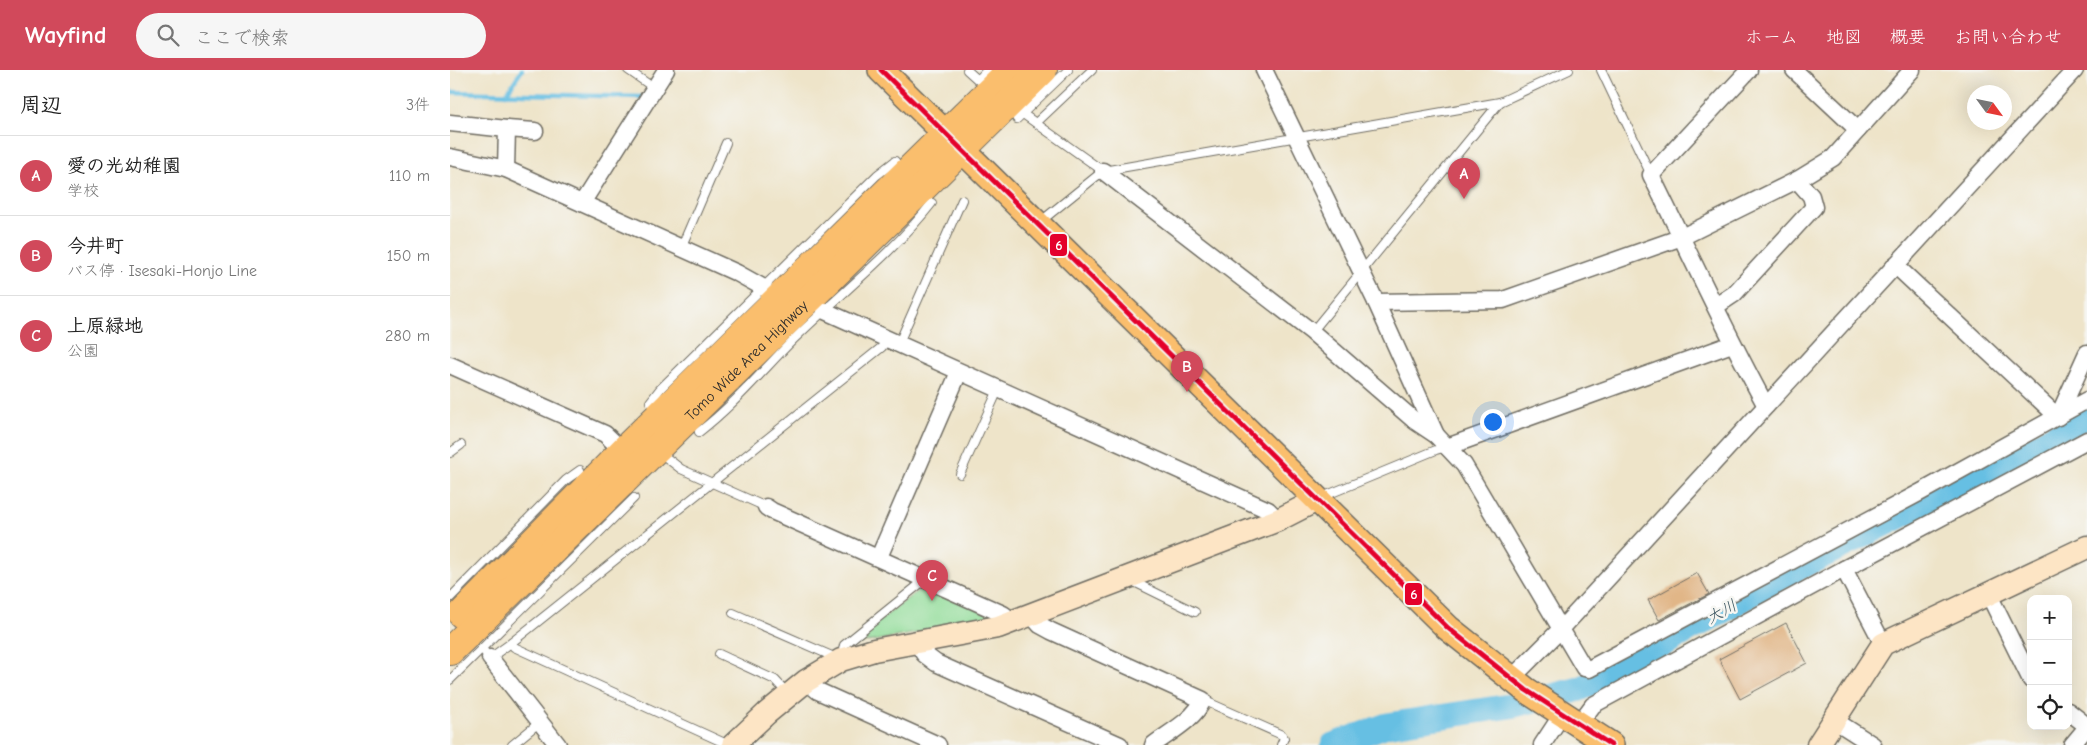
<!DOCTYPE html>
<html lang="ja">
<head>
<meta charset="utf-8">
<style>
	:root { --surface:#fff; --page:#f6f6f6; --text:#222; --muted:#767676; --line:#e0e0e0; --accent:#d1495b }
	body { margin:0; font-family:"Comic Neue","Klee One",sans-serif; background:var(--page); color:var(--text) }
	.controls { position:absolute; right:15px; bottom:15px; display:grid; overflow:hidden; border-radius:10px; box-shadow:0 5px 20px #0002 }
	.controls button { width:45px; height:45px; display:grid; place-items:center; padding:0; border:0; border-bottom:1px solid var(--line); background:var(--surface); color:var(--text); font:25px sans-serif }
	.compass { position:absolute; left:1517px; top:15px; width:45px; height:45px; border-radius:50%; background:var(--surface); box-shadow:0 5px 20px #0002; rotate:123deg }
	.you { position:absolute; left:1042px; top:351px; width:18px; height:18px; margin:-12px; border:4px solid #fff; border-radius:50%; background:#1a73e8; box-shadow:0 0 0 8px #1a73e833 }
	.badge { display:grid; place-items:center; width:32px; height:32px; border-radius:50%; background:var(--accent); color:#fff; font-size:16px; font-weight:700 }
	.pin { position:absolute; translate:-50% -41px; filter:drop-shadow(0 1px 2px #0008) }
	.pin::after { content:''; position:absolute; top:26px; width:18px; height:15px; background:inherit; clip-path:polygon(0 0,100% 0,50% 100%) }
	.list { margin:0; padding:0; list-style:none }
	h2 { display:flex; justify-content:space-between; align-items:center; height:65px; margin:0; padding:0 20px; font-size:21px }
	h2 small { font-size:16px; font-weight:400; color:var(--muted) }
	.list li { display:grid; grid-template-columns:32px 1fr auto; gap:15px; align-items:center; box-sizing:border-box; height:80px; padding:0 20px; border-top:1px solid var(--line) }
	.list b { display:block; font-size:19px; white-space:nowrap }
	.list p { margin:0; font-size:16px; white-space:nowrap; color:var(--muted) }
	.list em { font-size:16px; font-style:normal; color:var(--muted) }
	.icon { flex:none; width:28px; height:28px; fill:none; stroke:currentColor; stroke-width:2; stroke-linecap:round; stroke-linejoin:round }
	.map { position:relative; flex:none; width:1637px; height:675px; overflow:hidden }
	header { display:flex; align-items:center; gap:30px; box-sizing:border-box; height:70px; padding:0 25px; background:var(--accent); color:#fff }
	header strong { font-size:24px }
	nav { display:flex; gap:28px; margin-inline-start:auto; font-size:18px }
	.search { width:350px; height:45px; background:var(--page); display:flex; align-items:center; gap:12px; box-sizing:border-box; padding:0 18px; border-radius:28px; color:var(--muted); font-size:19px }
	main { display:flex }
	aside { flex:1; background:var(--surface) }
	.map>svg:first-child { display:block }
	.green { fill:#92dd9a; stroke:#5e8462 }
	.lines { fill:none; stroke-linecap:round; stroke-linejoin:round }
	.stream { stroke:#66bfe3; stroke-width:4.5 }
	.river { stroke:#66bfe3; stroke-width:25 }
	.building { fill:#e1b687 }
	.lane-casing { stroke:#6f6c62; stroke-width:10 }
	.street-casing { stroke:#6f6c62; stroke-width:19 }
	.secondary-casing { stroke:#6f6c62; stroke-width:25 }
	.primary-casing { stroke:#6f6c62; stroke-width:28 }
	.highway-casing { stroke:#6f6c62; stroke-width:30 }
	.lane { stroke:#fff; stroke-width:8 }
	.street { stroke:#fff; stroke-width:16 }
	.secondary { stroke:#fde5c5; stroke-width:22 }
	.primary { stroke:#fabe6d; stroke-width:25 }
	.highway { stroke:#fabe6d; stroke-width:28 }
	.bus-1-casing { stroke:#f6f6f2; stroke-width:9 }
	.bus-1 { stroke:#e4002b; stroke-width:5 }
	.labels { text-anchor:middle; stroke-width:5; stroke-linejoin:round; paint-order:stroke }
	.street-label { font-size:15px; fill:#2b2b2b; stroke:#f6f6f2 }
	.water-label { font-size:16px; font-style:italic; fill:#3d5762; stroke:#f6f6f2 }
	.line-badge { stroke:#f6f6f2; stroke-width:2 }
	.badge-label { font-size:14px; text-anchor:middle; font-weight:bold; fill:#fff }
</style>
</head>
<body>
<header>
<strong>Wayfind</strong>
<div class="search"><svg class="icon" aria-label="search" viewBox="0 0 24 24"><circle cx="10" cy="10" r="6"/><path d="M15 15l6 6"/></svg>ここで検索</div>
<nav><a>ホーム</a><a>地図</a><a>概要</a><a>お問い合わせ</a></nav>
</header>
<main>
<aside>
<h2>周辺<small>3件</small></h2>
<ul class="list">
<li><span class="badge">A</span><div><b>愛の光幼稚園</b><p>学校</p></div><em>110 m</em></li>
<li><span class="badge">B</span><div><b>今井町</b><p>バス停 · Isesaki-Honjo Line</p></div><em>150 m</em></li>
<li><span class="badge">C</span><div><b>上原緑地</b><p>公園</p></div><em>280 m</em></li>
</ul>
</aside>
<div class="map">
<svg width="1637" height="675" viewBox="0 0 1637 675">
	<rect width="100%" height="100%" fill="#f6f6f2"/>
	<filter id="ink" filterUnits="userSpaceOnUse"><feTurbulence type="fractalNoise" baseFrequency=".02" numOctaves="2"/><feDisplacementMap in="SourceGraphic" scale="10" xChannelSelector="R" yChannelSelector="G"/><feConvolveMatrix kernelMatrix="1 2 1 2 8 2 1 2 1" color-interpolation-filters="sRGB"/></filter>
	<filter id="wash" filterUnits="userSpaceOnUse"><feTurbulence type="fractalNoise" baseFrequency=".0096" numOctaves="4" result="noise"/><feDisplacementMap in="SourceGraphic" scale="20" xChannelSelector="R" yChannelSelector="G"/><feGaussianBlur stdDeviation="1.12" result="paint"/><feColorMatrix in="noise" values="0 0 0 0 0 0 0 0 0 0 0 0 0 0 0 0 0 1.4 0 .05"/><feComposite in="paint" operator="in"/></filter>
	<g filter="url(#wash)">
		<rect width="100%" height="100%" fill="#eee4c9"/>
		<path class="green" d="M475,515L546,548L402,575L404,571Z"/>
		<g class="lines">
			<g class="stream">
				<path d="M0,22L192,27"/>
				<path d="M56,24L72,0"/>
			</g>
			<path class="river" d="M883,675L937,655L1060,636L1130,619L1184,591L1351,497L1560,391L1637,346"/>
		</g>
		<g id="blocks">
			<g class="building">
				<path d="M1247,503L1259,524L1209,550L1198,530Z"/>
				<path d="M1336,553L1357,593L1290,629L1269,589Z"/>
			</g>
		</g>
	</g>
	<g filter="url(#ink)">
		<use href="#blocks" fill-opacity="0" stroke="#6f6c62" stroke-width="1"/>
		<g class="lines">
			<g class="lane-casing">
				<g id="lane">
					<path d="M178,0L204,18"/>
					<path d="M517,0L528,10L537,0"/>
					<path d="M1151,0L1201,105"/>
					<path d="M573,44L653,101"/>
					<path d="M567,49L618,0"/>
					<path d="M586,53L642,0"/>
					<path d="M590,152L653,101L1050,32L1119,0"/>
					<path d="M231,178L276,73"/>
					<path d="M862,262L1050,32"/>
					<path d="M448,275L512,130"/>
					<path d="M200,332L210,319L427,105L445,91"/>
					<path d="M249,362C284,335 313,300 344,269C390,224 442,184 482,133"/>
					<path d="M209,382L231,399L316,437"/>
					<path d="M0,383L11,375"/>
					<path d="M510,404L548,320"/>
					<path d="M872,427L986,380L997,377"/>
					<path d="M682,511L745,542"/>
					<path d="M0,528L116,410L130,400"/>
					<path d="M283,543L391,590L394,575L476,509"/>
					<path d="M61,573L64,577L279,675"/>
					<path d="M32,579L40,588L61,573L432,277L437,270"/>
					<path d="M269,584L325,610L338,624"/>
					<path d="M0,610L184,428"/>
					<path d="M753,630L832,665L834,668L831,675"/>
					<path d="M62,675L90,652"/>
				</g>
			</g>
			<g class="street-casing">
				<g id="street">
					<path d="M814,0L926,232L986,365"/>
					<path d="M1299,0L1201,105C1239,182 1275,261 1316,336"/>
					<path d="M1344,0L1408,60"/>
					<path d="M0,53L57,59L56,99"/>
					<path d="M57,59L85,61"/>
					<path d="M0,87L56,99L287,203L314,218"/>
					<path d="M653,101L862,262L965,351L986,365L1014,395L1134,598L1139,599L1471,422L1637,330"/>
					<path d="M132,133L216,0"/>
					<path d="M1445,195L1608,347L1637,283"/>
					<path d="M926,232L1053,230L1232,167L1347,110L1383,88L1462,0"/>
					<path d="M1266,236L1284,224L1364,137L1361,126L1347,110"/>
					<path d="M375,241L818,440L828,450"/>
					<path d="M0,295L155,364L173,381"/>
					<path d="M997,377L1282,274"/>
					<path d="M316,437L322,441L553,544L564,552"/>
					<path d="M429,487L509,302"/>
					<path d="M1539,525L1581,610"/>
					<path d="M582,546L590,555L601,561L753,630C744,650 720,662 703,675"/>
					<path d="M467,573L474,584L486,593L670,675"/>
					<path d="M1433,574L1394,499L1637,370"/>
					<path d="M40,588L108,675"/>
					<path d="M1061,609L1112,558L1625,0"/>
					<path d="M356,611L368,621L488,675"/>
					<path d="M1618,641L1637,656"/>
					<path d="M1384,650L1423,675"/>
					<path d="M1129,654L1143,635L1394,499"/>
					<path d="M1092,675L1113,643"/>
					<path d="M1622,675L1637,657"/>
				</g>
			</g>
			<g class="secondary-casing">
				<g id="secondary">
					<path d="M283,675L317,643L356,611L391,590L424,580L548,557L828,450L867,430"/>
					<path d="M1368,675L1433,574L1637,477"/>
				</g>
			</g>
			<g class="primary-casing">
				<path id="primary" d="M431,0L998,558L1076,620L1161,675"/>
			</g>
			<g class="highway-casing">
				<g id="highway">
					<path d="M12,544L173,381L561,0"/>
					<path id="s1" d="M0,581L593,0"/>
				</g>
			</g>
			<use href="#lane" class="lane"/>
			<use href="#street" class="street"/>
			<use href="#secondary" class="secondary"/>
			<use href="#primary" class="primary"/>
			<use href="#highway" class="highway"/>
			<g class="bus-1-casing">
				<path id="bus-1" d="M431,0L998,558L1076,620L1161,675"/>
			</g>
			<use href="#bus-1" class="bus-1"/>
		</g>
	</g>
	<g class="labels">
		<g class="street-label">
			<text dy="5" stroke="none"><textPath href="#s1" startOffset="415">Tomo Wide Area Highway</textPath></text>
		</g>
		<g class="water-label">
			<text transform="translate(1271 541) rotate(-29)" y="6">大川</text>
		</g>
	</g>
	<g class="line-badge">
		<rect x="599" y="163" width="19" height="24" rx="5" fill="#e4002b"/>
		<rect x="954" y="512" width="19" height="24" rx="5" fill="#e4002b"/>
	</g>
	<g class="badge-label">
		<text x="609" y="180">6</text>
		<text x="964" y="529">6</text>
	</g>
</svg>
<div class="controls">
<button>+</button>
<button>−</button>
<button><svg class="icon" aria-label="locate" viewBox="0 0 24 24"><circle cx="12" cy="12" r="6"/><path d="M12 2v4M12 18v4M2 12h4M18 12h4"/></svg></button>
</div>
<svg class="compass" viewBox="-18 -18 36 36"><path d="M0-13l5 13h-10z" fill="#e53935"/><path d="M0 13l5-13h-10z" fill="#767676"/></svg>
<div class="you"></div>
<div class="pin badge" style="left:1014px;top:129px">A</div>
<div class="pin badge" style="left:737px;top:322px">B</div>
<div class="pin badge" style="left:482px;top:531px">C</div>
</div>
</main>
</body>
</html>
